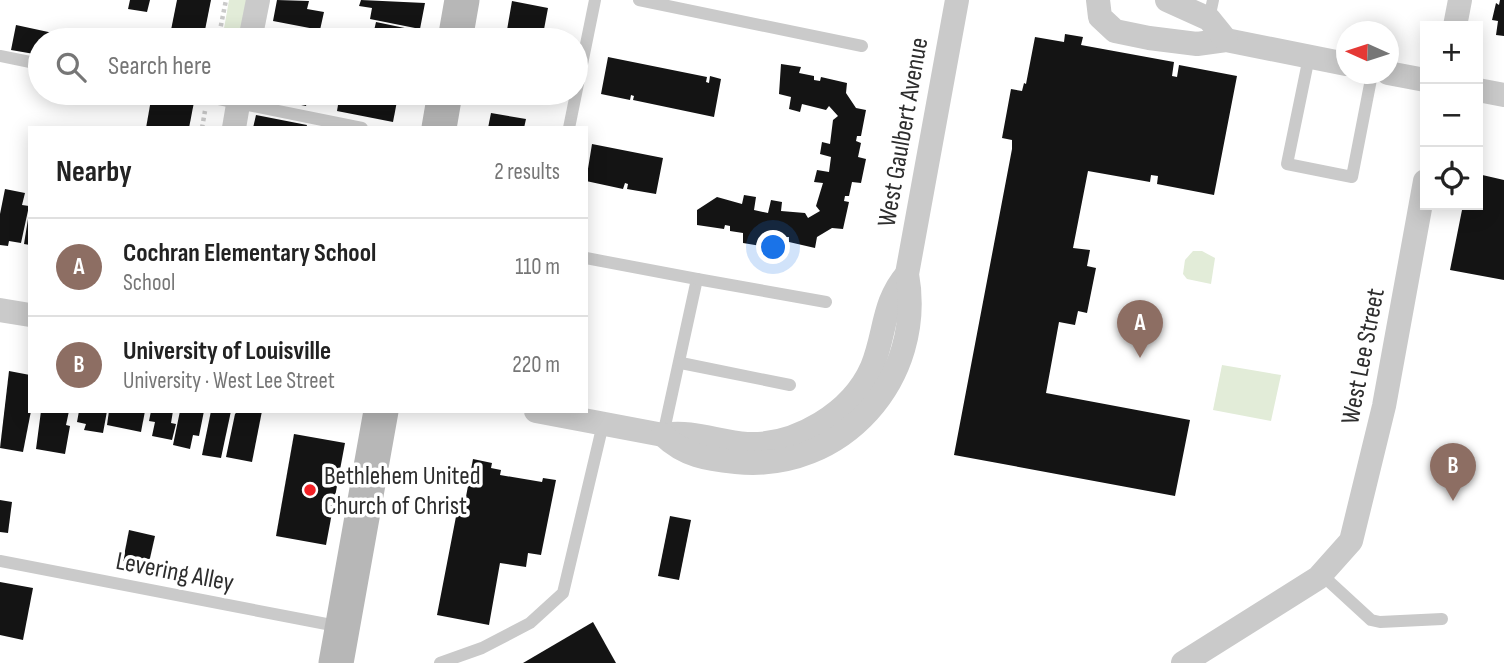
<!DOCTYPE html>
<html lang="en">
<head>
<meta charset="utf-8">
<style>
	:root { --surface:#fff; --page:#f6f6f6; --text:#222; --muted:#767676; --line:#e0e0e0; --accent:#ea580c }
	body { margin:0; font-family:"Sofia Sans Condensed",sans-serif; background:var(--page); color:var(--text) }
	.controls { position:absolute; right:21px; top:21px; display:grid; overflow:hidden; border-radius:0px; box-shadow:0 4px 18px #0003 }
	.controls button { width:63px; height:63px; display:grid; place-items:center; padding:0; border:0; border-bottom:2px solid var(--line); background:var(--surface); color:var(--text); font:35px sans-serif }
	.compass { position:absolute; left:1336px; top:21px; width:63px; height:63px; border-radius:50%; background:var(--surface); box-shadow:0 4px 18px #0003; rotate:273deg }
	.you { position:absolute; left:774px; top:248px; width:24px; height:24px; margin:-18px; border:5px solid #fff; border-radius:50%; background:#1a73e8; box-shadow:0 0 0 10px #1a73e833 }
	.badge { display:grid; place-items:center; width:46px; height:46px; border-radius:50%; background:var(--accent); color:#fff; font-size:23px; font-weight:700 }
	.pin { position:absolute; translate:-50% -58px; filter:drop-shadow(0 2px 4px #0008) }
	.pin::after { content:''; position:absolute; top:37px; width:24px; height:21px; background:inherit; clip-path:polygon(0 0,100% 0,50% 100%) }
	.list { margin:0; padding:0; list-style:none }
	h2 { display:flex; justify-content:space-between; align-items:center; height:91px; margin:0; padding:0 28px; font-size:30px }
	h2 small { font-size:23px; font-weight:400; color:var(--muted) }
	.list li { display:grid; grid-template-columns:46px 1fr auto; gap:21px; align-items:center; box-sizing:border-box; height:98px; padding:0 28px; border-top:2px solid var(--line) }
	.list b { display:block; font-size:26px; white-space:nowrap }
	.list p { margin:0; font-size:23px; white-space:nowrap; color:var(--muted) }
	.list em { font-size:23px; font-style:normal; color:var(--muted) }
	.icon { flex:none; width:38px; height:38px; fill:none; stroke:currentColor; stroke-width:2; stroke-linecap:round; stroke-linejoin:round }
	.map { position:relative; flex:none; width:1504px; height:663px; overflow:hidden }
	.search { position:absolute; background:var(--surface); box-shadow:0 4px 18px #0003; left:28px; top:28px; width:560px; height:77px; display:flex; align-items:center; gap:18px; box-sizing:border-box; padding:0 24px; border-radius:38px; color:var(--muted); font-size:26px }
	.panel { position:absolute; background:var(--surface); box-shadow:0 4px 18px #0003; left:28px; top:126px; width:560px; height:287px; border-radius:0px }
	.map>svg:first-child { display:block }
	.green { fill:#e2ecd8 }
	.building { fill:#141414 }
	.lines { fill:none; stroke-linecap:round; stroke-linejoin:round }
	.path { stroke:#cacaca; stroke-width:4.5; stroke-dasharray:3.5 3.5; stroke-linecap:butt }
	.lane { stroke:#cacaca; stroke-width:12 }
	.street { stroke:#cacaca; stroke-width:24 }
	.secondary { stroke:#b7b7b7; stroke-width:35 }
	.poi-dot { fill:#f22025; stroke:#fff; stroke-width:2.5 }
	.labels { text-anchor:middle; stroke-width:7; stroke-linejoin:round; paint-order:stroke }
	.street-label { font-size:26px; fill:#2d2d2d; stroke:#fff }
	.poi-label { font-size:26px; fill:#2d2d2d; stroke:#fff; text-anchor:start }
</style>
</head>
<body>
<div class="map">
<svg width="1504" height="663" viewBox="0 0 1504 663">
	<rect width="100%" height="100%" fill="#fff"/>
	<g class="green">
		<path d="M229,0H255L247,40H222Z"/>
		<path d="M1193,251H1202L1215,258L1211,284L1187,279L1183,274L1185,260Z"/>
		<path d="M1222,365L1281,375L1271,421L1213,410Z"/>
	</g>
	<g class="building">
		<path d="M130,0H150L147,12L128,9Z"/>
		<path d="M177,0H211L203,40L170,35Z"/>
		<path d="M277,0L309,1L307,9L324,12L320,30L273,21Z"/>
		<path d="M361,0L425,3L420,29L370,19L372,8L359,6Z"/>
		<path d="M1500,0H1504V36L1496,35L1498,21L1492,20L1496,3L1499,5Z"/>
		<path d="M512,1L548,8L542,40H504L505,34L510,35L511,30H507Z"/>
		<path d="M376,22L419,31L417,40H353L355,31L373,35Z"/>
		<path d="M16,25L53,33L52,40H40V55L11,50Z"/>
		<path d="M271,28L312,36L311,40H268Z"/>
		<path d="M1065,34L1083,37L1081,45L1174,62L1172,76L1177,77L1179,65L1237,76L1214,195L1157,184L1158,176L1151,175L1150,182L1088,171L1073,248L1090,250L1087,266L1096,268L1087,313L1078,311L1075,325L1059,322L1046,393L1190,420L1175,496L954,455L1012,149V140L1002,138L1011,89L1022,91L1024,83L1026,84L1035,37L1064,42Z"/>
		<path d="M608,57L707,77L706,82L709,83L710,76L721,79L714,117L633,100L634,96L631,95L630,100L601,94Z"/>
		<path d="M781,64L801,67L799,73L814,76V80L820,81L821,77L847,83L846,93L856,108L866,110L861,136H857L856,141L861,143L858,157L866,159L861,183L852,182L849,196H845L844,201L849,202L843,229L832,228L817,237L815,248L789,242V237H785L784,241L769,238L767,247L743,243V233L730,231V226L725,225L724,229L697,225V210L717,197L742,204L744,195L756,197L754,210L768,213L771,200L782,202L781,211L805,213L808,218L820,211L816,206L823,183L814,182L817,170L829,172L831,157L820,154L822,142L830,144L833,120L838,116L829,106L826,110L802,104L800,112L789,109L791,97L779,94Z"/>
		<path d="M257,93H309L306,106L257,96Z"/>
		<path d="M340,93L398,96L393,122L337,111Z"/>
		<path d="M152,94L194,102L189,128H146Z"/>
		<path d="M491,113L526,119L524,128H488Z"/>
		<path d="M256,115L307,125L306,128H253Z"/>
		<path d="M592,144L663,158L656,194L627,189L628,184L625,183L623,189L586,181Z"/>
		<path d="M1478,174L1504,180V280L1450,270L1463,205H1478Z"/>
		<path d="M5,189L25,193L22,205L29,206L21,243L9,241L8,246L0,245V214Z"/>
		<path d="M28,219H30V245L24,244Z"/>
		<path d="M9,371L30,375L31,411L23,452L0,448Z"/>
		<path d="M41,411H69L66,425L70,426L65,454L36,449Z"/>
		<path d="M79,411H107L103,433L84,430L86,424L77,422Z"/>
		<path d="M109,411H145L141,432L107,425Z"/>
		<path d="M151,411H173L171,423L176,424L172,440L152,436L155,422L149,421Z"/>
		<path d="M180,411H204L199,436L193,435L190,449L173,445Z"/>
		<path d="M211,411H231L221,458L202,455Z"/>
		<path d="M238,411H262L252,462L226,457L235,414Z"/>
		<path d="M294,434L345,443L326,545L276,536Z"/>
		<path d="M473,459L492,463L491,468L501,470L500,475L542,482L543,478L556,480L541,555L528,553L526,567L500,563L489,625L437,615L459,501L465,502Z"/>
		<path d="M0,500L12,502L8,533L0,532Z"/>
		<path d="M670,516L691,520L679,580L658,576Z"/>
		<path d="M129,530L155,536L148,567L123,561Z"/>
		<path d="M0,582L33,588L23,640L0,635Z"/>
		<path d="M593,622L616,663H523Z"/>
	</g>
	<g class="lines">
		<g class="path">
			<path d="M218,40L226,0"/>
			<path d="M202,128L205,111"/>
		</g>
		<g class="lane">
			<path d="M639,0L862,46"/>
			<path d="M1209,19L1213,0"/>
			<path d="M0,56L40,64"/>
			<path d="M1309,57L1287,164L1352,177L1372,74"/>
			<path d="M189,93L362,128"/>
			<path d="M569,128L595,0"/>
			<path d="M586,258L697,279L663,435"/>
			<path d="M697,279L826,302"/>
			<path d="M681,363L790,385"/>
			<path d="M0,561L342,627"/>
			<path d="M1322,575L1371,620L1380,622L1442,619"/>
			<path d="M440,663L482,648L530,623L563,593L603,424"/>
		</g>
		<g class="street">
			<path d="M1098,0L1100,17L1115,31L1149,38L1197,44L1226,40L1346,64"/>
			<path d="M1167,0L1209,19L1226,40"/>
			<path d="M1455,26L1460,0"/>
			<path d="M250,40L258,0"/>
			<path d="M1388,73L1425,80"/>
			<path d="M1478,90L1504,95"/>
			<path d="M234,128L240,93"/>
			<path d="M0,310L30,315"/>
			<path d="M536,411L663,435C693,430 718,442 747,444C796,446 852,413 872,367C886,333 882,303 907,274"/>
			<path d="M663,435C685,456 707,459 736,462C842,473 926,378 907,274L957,0"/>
			<path d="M1183,663L1318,578L1351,541L1384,406L1425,181"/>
		</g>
		<g class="secondary">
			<path d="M455,40L462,0"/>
			<path d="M439,128L445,93"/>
			<path d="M336,663L381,411"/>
		</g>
	</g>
	<circle class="poi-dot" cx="310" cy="490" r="7"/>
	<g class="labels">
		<g class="street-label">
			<text transform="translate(902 132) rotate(-80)" y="9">West Gaulbert Avenue</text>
			<text transform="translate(1362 356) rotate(-79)" y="9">West Lee Street</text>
			<text transform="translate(175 571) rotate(11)" y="9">Levering Alley</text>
		</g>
		<g class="poi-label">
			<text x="324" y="484">Bethlehem United<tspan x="324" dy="30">Church of Christ</tspan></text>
		</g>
	</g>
</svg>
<div class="controls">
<button>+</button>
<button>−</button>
<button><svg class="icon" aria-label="locate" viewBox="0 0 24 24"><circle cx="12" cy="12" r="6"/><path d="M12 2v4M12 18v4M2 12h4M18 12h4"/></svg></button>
</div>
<svg class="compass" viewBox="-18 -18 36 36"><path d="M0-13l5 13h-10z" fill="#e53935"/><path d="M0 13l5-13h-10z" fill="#767676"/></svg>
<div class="you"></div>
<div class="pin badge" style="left:1140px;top:358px;background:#8d6e63">A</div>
<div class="pin badge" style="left:1453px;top:501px;background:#8d6e63">B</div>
<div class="search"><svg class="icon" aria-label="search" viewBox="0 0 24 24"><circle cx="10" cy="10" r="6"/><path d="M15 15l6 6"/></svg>Search here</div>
<section class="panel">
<h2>Nearby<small>2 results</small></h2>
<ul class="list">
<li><span class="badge" style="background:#8d6e63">A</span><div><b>Cochran Elementary School</b><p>School</p></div><em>110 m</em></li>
<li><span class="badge" style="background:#8d6e63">B</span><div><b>University of Louisville</b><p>University · West Lee Street</p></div><em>220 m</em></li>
</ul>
</section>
</div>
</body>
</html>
